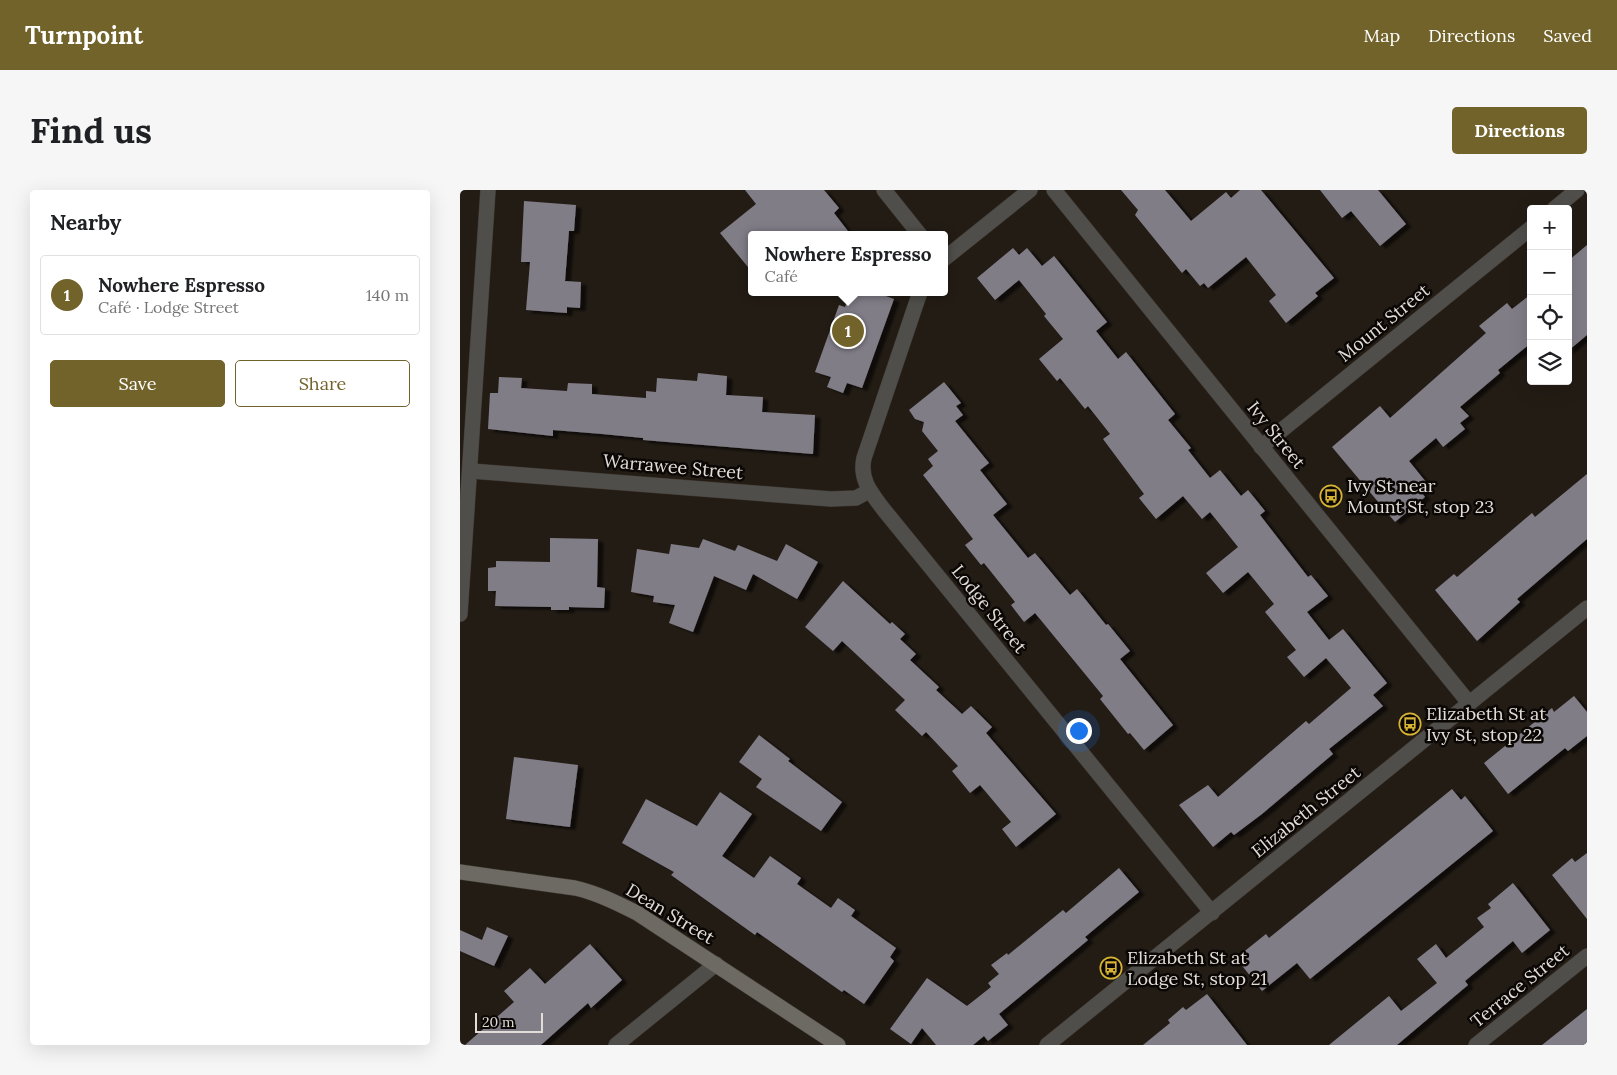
<!DOCTYPE html>
<html lang="en">
<head>
<meta charset="utf-8">
<style>
	:root { --surface:#fff; --page:#f6f6f6; --text:#202124; --muted:#757577; --line:#e0e0e0; --accent:#72632b }
	body { margin:0; font-family:Lora,serif; background:var(--page); color:var(--text) }
	.controls { position:absolute; right:15px; top:15px; display:grid; overflow:hidden; border-radius:5px; box-shadow:0 5px 20px #0002 }
	.controls button { width:45px; height:45px; display:grid; place-items:center; padding:0; border:0; border-bottom:1px solid var(--line); background:var(--surface); color:var(--text); font:25px sans-serif }
	.scale { position:absolute; left:15px; bottom:12px; width:68px; box-sizing:border-box; padding-left:5px; border:2px solid #e2ddd8; border-top:0; font-size:14px; line-height:18px; white-space:nowrap; color:#e2ddd8; -webkit-text-stroke:4px #0a0705; paint-order:stroke }
	.you { position:absolute; left:618px; top:540px; width:18px; height:18px; margin:-12px; border:4px solid #fff; border-radius:50%; background:#1a73e8; box-shadow:0 0 0 8px #1a73e833 }
	.badge { display:grid; place-items:center; width:32px; height:32px; border-radius:50%; background:var(--accent); color:#fff; font-size:16px; font-weight:700 }
	.pin { position:absolute; translate:-50% -50%; border:2px solid #fff; box-shadow:0 1px 5px #0006 }
	.popup { position:absolute; left:288px; top:41px; width:200px; height:65px; box-sizing:border-box; display:grid; place-content:center; border-radius:5px; background:var(--surface); filter:drop-shadow(0 1px 4px #0005); font-size:16px; white-space:nowrap; color:var(--muted) }
	.popup b { font-size:19px; color:var(--text) }
	.popup::after { content:''; position:absolute; left:50%; top:100%; margin-left:-10px; border:10px solid transparent; border-top-color:var(--surface) }
	.list { margin:0; padding:0; list-style:none }
	h2 { display:flex; justify-content:space-between; align-items:center; height:65px; margin:0; padding:0 20px; font-size:21px }
	h2 small { font-size:16px; font-weight:400; color:var(--muted) }
	.list li { display:grid; grid-template-columns:32px 1fr auto; gap:15px; align-items:center; box-sizing:border-box; height:80px; margin:0 10px 10px; padding:0 10px; border:1px solid var(--line); border-radius:5px }
	.list b { display:block; font-size:19px; white-space:nowrap }
	.list p { margin:0; font-size:16px; white-space:nowrap; color:var(--muted) }
	.list em { font-size:16px; font-style:normal; color:var(--muted) }
	.actions { display:flex; gap:10px; padding:15px 20px }
	.actions a { flex:1; padding:11px 0; border:1px solid var(--accent); border-radius:5px; text-align:center; font-size:18px; color:var(--accent) }
	.actions .main { background:var(--accent); color:#fff }
	.icon { flex:none; width:28px; height:28px; fill:none; stroke:currentColor; stroke-width:2; stroke-linecap:round; stroke-linejoin:round }
	.map { position:relative; flex:none; width:1127px; height:855px; overflow:hidden; border-radius:5px }
	header { display:flex; align-items:center; gap:30px; box-sizing:border-box; height:70px; padding:0 25px; background:var(--accent); color:#fff }
	header strong { font-size:24px }
	nav { display:flex; gap:28px; margin-inline-start:auto; font-size:18px }
	.intro { display:flex; align-items:center; justify-content:space-between; box-sizing:border-box; height:120px; padding:0 30px }
	h1 { margin:0; font-size:35px }
	.button { padding:12px 22px; border-radius:5px; background:var(--accent); color:#fff; font-size:18px; font-weight:700 }
	main { display:flex; gap:30px; padding:0 30px }
	aside { flex:1; background:var(--surface); border-radius:5px; box-shadow:0 5px 20px #0002 }
	.map>svg:first-child { display:block }
	.building { fill:#817d87; filter:url(#shadow) }
	.lines { fill:none; stroke-linecap:round; stroke-linejoin:round }
	.street-casing { stroke:#3e3730; stroke-width:16 }
	.secondary-casing { stroke:#3e3730; stroke-width:16 }
	.street { stroke:#504e4a; stroke-width:15 }
	.secondary { stroke:#6c6a62; stroke-width:15 }
	.labels { text-anchor:middle; stroke-width:5; stroke-linejoin:round; paint-order:stroke }
	.street-label { font-size:18px; fill:#e2ddd8; stroke:#0a0705 }
	.poi-label { font-size:18px; fill:#e2ddd8; stroke:#0a0705; text-anchor:start }
</style>
</head>
<body>
<header>
<strong>Turnpoint</strong>
<nav><a>Map</a><a>Directions</a><a>Saved</a></nav>
</header>
<div class="intro"><h1>Find us</h1><a class="button">Directions</a></div>
<main>
<aside>
<h2>Nearby<small></small></h2>
<ul class="list">
<li><span class="badge">1</span><div><b>Nowhere Espresso</b><p>Café · Lodge Street</p></div><em>140 m</em></li>
</ul>
<div class="actions"><a class="main">Save</a><a>Share</a></div>
</aside>
<div class="map">
<svg width="1127" height="855" viewBox="0 0 1127 855">
	<defs>
		<filter id="shadow"><feDropShadow dx="5.5" dy="3" stdDeviation="1" flood-color="#0009"/></filter>
	</defs>
	<rect width="100%" height="100%" fill="#231c15"/>
	<g class="building">
		<path d="M285,0H364L379,18L374,23L391,45H292V82L260,43L296,14Z"/>
		<path d="M661,0H705L731,31L766,2L771,8L780,0H801L874,88L855,103L858,106L826,133L809,111L816,105L786,67L748,98L744,93L740,96L726,79L722,83L675,25L678,20Z"/>
		<path d="M860,0H918L946,34L920,56L891,21L882,28Z"/>
		<path d="M64,11L116,15L114,41H109L105,91L121,92L120,118L107,117V123L66,120L70,72H61Z"/>
		<path d="M1127,55V145L1108,161V71Z"/>
		<path d="M553,58L559,65L567,58L582,76L594,66L647,132L636,141L658,169L666,162L715,224L708,230L731,258L728,260L750,288L760,280L781,306L788,300L805,321L800,325L848,387L851,385L868,406L847,422L869,450L883,439L927,493L913,505L923,516L869,559L873,564L802,624L774,645L771,642L753,657L719,615L748,595L758,607L846,531L849,534L891,498L866,468L844,487L827,467L836,460L805,422L814,414L788,382L763,403L746,383L778,357L750,322L742,329L723,306L696,329L679,308L684,304L643,249L650,244L628,216L625,219L600,188L597,191L579,169L603,149L584,126L586,124L559,90L535,110L517,88Z"/>
		<path d="M390,102H415L434,109L402,198L387,193L383,203L367,197L371,187L355,182L379,115L385,117Z"/>
		<path d="M1071,104V153L1038,180L1040,183L1000,217L1009,226L1000,233L1005,239L983,257L976,248L949,271L966,292L958,298L965,307L935,332L872,257L920,216L930,228L1026,143L1019,136L1047,113L1052,119Z"/>
		<path d="M238,183L267,186L266,205L303,207L302,222L355,225L353,264L183,250V248L142,244L93,240V246L28,239L30,203H38L39,187L62,188L61,198L107,201L108,193L132,194V204L186,208V201L196,202L197,188L237,191Z"/>
		<path d="M484,192L501,213L496,216L503,225L495,231L529,273L520,280L547,314L533,325L568,368L575,363L610,405L617,399L646,435L648,434L670,461L660,469L713,535L684,560L670,543L668,544L640,509L643,506L575,423L564,432L551,415L555,412L524,373L521,375L505,355L513,349L463,285L473,276L468,269L478,261L462,241L464,232L455,229L449,220Z"/>
		<path d="M1127,284V349L1057,409L1060,412L1017,451L975,400L994,384L997,387L1072,323L1075,327Z"/>
		<path d="M90,348L138,349L137,397L145,398L144,418L109,417V420H91V417L35,416L36,401H28V378L36,377V371L90,372Z"/>
		<path d="M243,349L275,361L278,355L317,371L326,354L358,372L337,409L293,384L286,400L254,386L233,442L209,433L215,415L193,412L194,406L171,402L177,359L209,364L211,354L239,358Z"/>
		<path d="M383,391L430,434L432,432L445,444L440,449L456,464L450,470L479,497L476,500L502,524L511,516L532,537L526,543L596,624L556,657L542,639L551,632L520,595L510,603L492,581L498,576L466,542L462,546L435,520L445,510L382,451L373,461L345,437Z"/>
		<path d="M1114,506L1127,522V546L1108,561L1105,558L1048,604L1024,573L1092,518L1094,522Z"/>
		<path d="M299,545L330,569L328,571L382,612L361,641L296,597L302,589L279,572Z"/>
		<path d="M54,567L118,575L110,637L46,629Z"/>
		<path d="M992,599L1001,610L1005,606L1033,641L850,789L837,773L802,801L776,768L806,744L809,748Z"/>
		<path d="M260,602L292,624L262,666L294,688L310,666L341,688L337,694L371,718L378,708L395,720L391,726L436,758L430,767L434,771L404,814L384,800L382,802L297,742L295,745L211,685L214,682L162,653L186,609L237,636Z"/>
		<path d="M1127,663V729L1092,685L1112,668L1115,672Z"/>
		<path d="M659,678L679,702L625,747L628,750L539,824L548,835L528,851L524,846L513,855H476L462,838L451,854L430,839L467,788L507,816L531,797L528,793L539,784L531,775L547,763L548,765L603,720L606,723Z"/>
		<path d="M1053,693L1090,740L1062,763L1053,751L1005,791L1008,795L937,855H869L929,806L941,821L977,793L957,769L976,754L986,768L1024,737L1017,728L1031,718L1028,714Z"/>
		<path d="M27,737L48,746L34,776L0,761V740L22,750Z"/>
		<path d="M130,754L162,790L131,818L128,813L81,855H5L54,812L44,801L70,778L85,794Z"/>
		<path d="M747,804L787,855H683L710,833L708,830L723,817L726,820Z"/>
		<path d="M1127,819V855H1082Z"/>
	</g>
	<g class="lines">
		<g class="street-casing">
			<g id="street">
				<path d="M424,0L460,45"/>
				<path d="M594,0L1009,513"/>
				<path d="M1094,19L1117,0"/>
				<path d="M484,69L570,0"/>
				<path d="M460,102L404,268C399,290 412,304 424,320L752,723"/>
				<path d="M801,257L1071,38"/>
				<path d="M11,281L371,309L396,308L409,301"/>
				<path d="M0,424L28,0"/>
				<path d="M156,855L256,774"/>
				<path d="M587,855L1127,418"/>
				<path d="M1016,855L1127,766"/>
			</g>
		</g>
		<g class="secondary-casing">
			<path id="secondary" d="M0,682L115,698C137,703 157,713 177,723L378,855"/>
		</g>
		<use href="#street" class="street"/>
		<use href="#secondary" class="secondary"/>
	</g>
	<defs>
		<g id="bus-ring" transform="scale(1.125)"><circle r="9.5" fill="#0a0705" stroke="#d7b434" stroke-width="1.5"/><path d="M-5-6H5V4H4V6H2V4H-2V6H-4V4H-5ZM-3.5-4V0h7V-4ZM-3.5 1.2v1.5H-2V1.2ZM2 1.2v1.5H3.5V1.2Z" fill="#d7b434"/></g>
	</defs>
	<g fill-rule="evenodd">
		<use href="#bus-ring" x="871" y="306"/>
		<use href="#bus-ring" x="950" y="534"/>
		<use href="#bus-ring" x="651" y="778"/>
	</g>
	<g class="labels">
		<g class="street-label">
			<text transform="translate(924 133) rotate(-39)" y="6">Mount Street</text>
			<text transform="translate(816 245) rotate(51)" y="6">Ivy Street</text>
			<text transform="translate(213 277) rotate(5)" y="6">Warrawee Street</text>
			<text transform="translate(529 419) rotate(51)" y="6">Lodge Street</text>
			<text transform="translate(846 622) rotate(-39)" y="6">Elizabeth Street</text>
			<text transform="translate(210 724) rotate(31)" y="6">Dean Street</text>
			<text transform="translate(1060 796) rotate(-39)" y="6">Terrace Street</text>
		</g>
		<g class="poi-label">
			<text x="887" y="302">Ivy St near<tspan x="887" dy="21">Mount St, stop 23</tspan></text>
			<text x="966" y="530">Elizabeth St at<tspan x="966" dy="21">Ivy St, stop 22</tspan></text>
			<text x="667" y="774">Elizabeth St at<tspan x="667" dy="21">Lodge St, stop 21</tspan></text>
		</g>
	</g>
</svg>
<div class="controls">
<button>+</button>
<button>−</button>
<button><svg class="icon" aria-label="locate" viewBox="0 0 24 24"><circle cx="12" cy="12" r="6"/><path d="M12 2v4M12 18v4M2 12h4M18 12h4"/></svg></button>
<button><svg class="icon" aria-label="layers" viewBox="0 0 24 24"><path d="M12 4l9 5-9 5-9-5zM3 14l9 5 9-5"/></svg></button>
</div>
<div class="scale">20 m</div>
<div class="you"></div>
<div class="pin badge" style="left:388px;top:141px">1</div>
<div class="popup"><b>Nowhere Espresso</b>Café</div>
</div>
</main>
</body>
</html>
